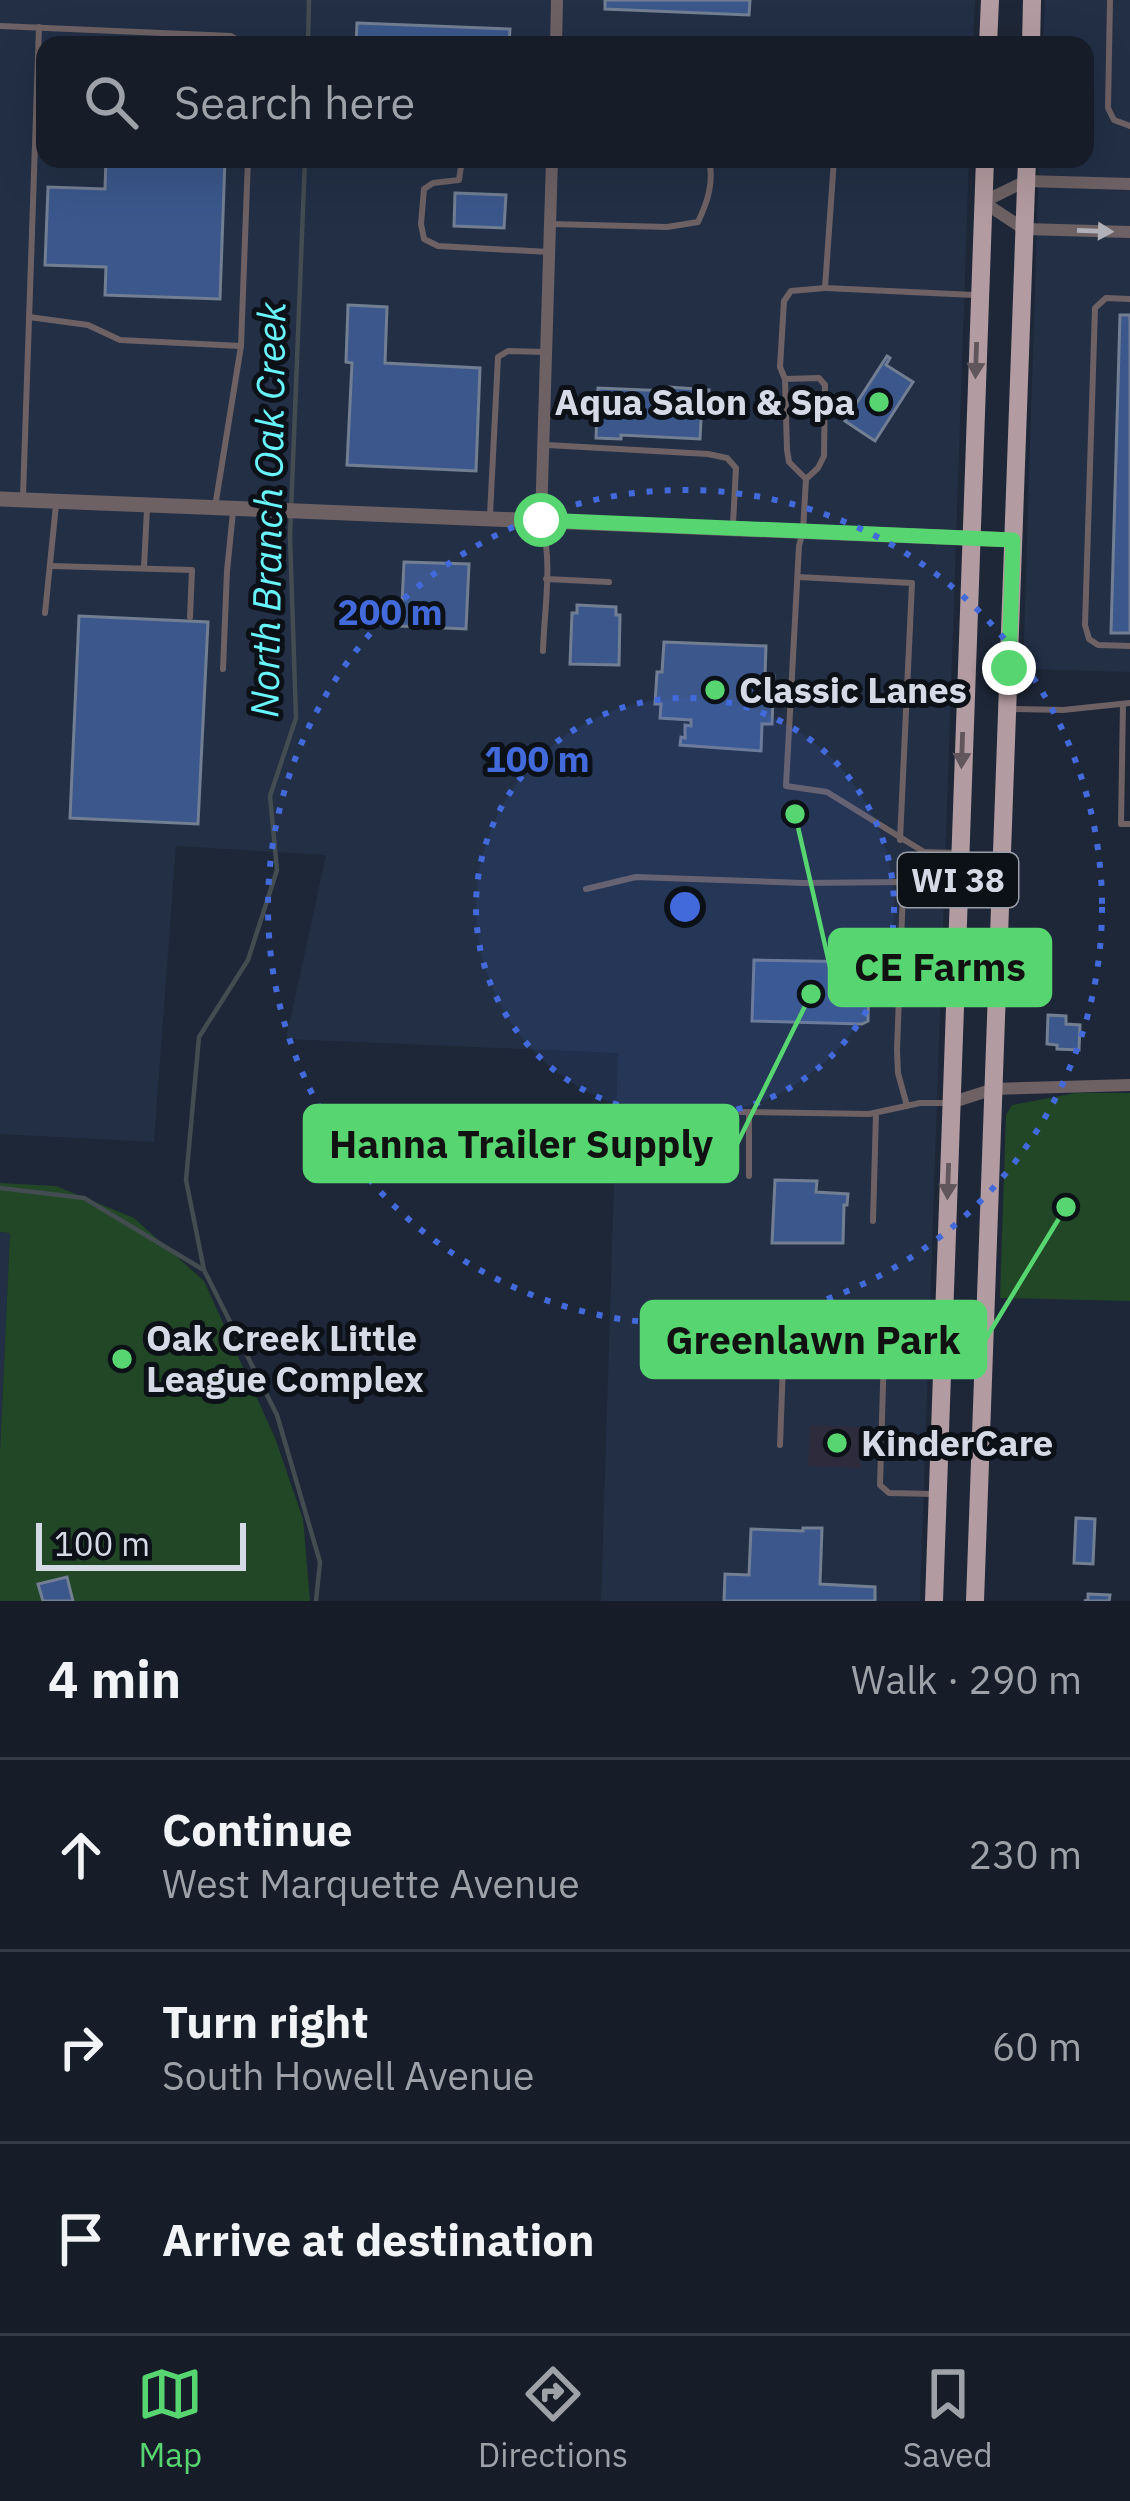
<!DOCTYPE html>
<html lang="en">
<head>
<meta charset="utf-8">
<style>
	:root { --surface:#161d29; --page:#1f2631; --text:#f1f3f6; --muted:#9ea2a8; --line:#353b46; --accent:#57d570 }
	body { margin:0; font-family:"IBM Plex Sans",sans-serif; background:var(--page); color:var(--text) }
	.scale { position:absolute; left:36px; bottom:30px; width:210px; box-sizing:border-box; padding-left:12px; border:6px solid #d5dbe6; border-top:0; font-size:33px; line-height:42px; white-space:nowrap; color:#d5dbe6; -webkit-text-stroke:9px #0c1017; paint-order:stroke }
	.stop { position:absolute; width:36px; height:36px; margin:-27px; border:9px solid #57d570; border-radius:50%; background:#fff }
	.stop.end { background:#57d570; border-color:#fff; box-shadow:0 3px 12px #0008 }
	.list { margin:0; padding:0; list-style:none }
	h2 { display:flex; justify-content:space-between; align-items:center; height:156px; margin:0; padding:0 48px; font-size:51px }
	h2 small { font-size:39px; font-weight:400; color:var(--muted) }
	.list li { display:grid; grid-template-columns:78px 1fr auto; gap:36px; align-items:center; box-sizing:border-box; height:192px; padding:0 48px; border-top:3px solid var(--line) }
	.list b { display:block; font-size:45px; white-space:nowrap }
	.list p { margin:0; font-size:39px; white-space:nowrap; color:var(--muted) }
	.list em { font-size:39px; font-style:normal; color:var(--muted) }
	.icon { flex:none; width:66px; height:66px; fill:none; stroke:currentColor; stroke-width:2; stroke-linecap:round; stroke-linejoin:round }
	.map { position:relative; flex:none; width:1130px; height:1601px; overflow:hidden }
	.search { position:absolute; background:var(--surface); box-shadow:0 12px 48px #0002; left:36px; right:36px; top:36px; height:132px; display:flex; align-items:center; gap:30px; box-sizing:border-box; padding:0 42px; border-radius:24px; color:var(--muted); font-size:45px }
	.sheet { height:732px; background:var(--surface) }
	nav { display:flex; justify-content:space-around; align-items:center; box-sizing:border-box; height:168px; border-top:3px solid var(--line); background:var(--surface); font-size:33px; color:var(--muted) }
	nav a { display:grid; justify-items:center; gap:6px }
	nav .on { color:var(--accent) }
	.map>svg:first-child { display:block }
	.built { fill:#222f45 }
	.education { fill:#2e2c3c }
	.green { fill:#224727 }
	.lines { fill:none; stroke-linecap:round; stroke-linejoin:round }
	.stream { stroke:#434c50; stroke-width:4.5 }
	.building { fill:#3b578b; stroke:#727e92; stroke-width:3 }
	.service { stroke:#6d6164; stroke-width:6 }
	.minor { stroke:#6d6164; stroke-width:12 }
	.tertiary { stroke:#6d6164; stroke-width:15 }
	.primary { stroke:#b39ca1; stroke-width:18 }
	.oneway { fill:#b1b0b8 }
	.oneway2 { fill:#60565c }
	.route { stroke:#57d570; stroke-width:15 }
	.ring { fill:none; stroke:#426adb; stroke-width:6; stroke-dasharray:6 12 }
	.poi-dot { fill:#57d570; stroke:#0c1017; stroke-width:4.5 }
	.labels { text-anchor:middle; stroke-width:10; stroke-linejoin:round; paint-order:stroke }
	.shield { fill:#0c1017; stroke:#999ea8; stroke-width:3 }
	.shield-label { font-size:33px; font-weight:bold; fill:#d5dbe6 }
	.poi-label { font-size:36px; font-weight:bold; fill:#d5dbe6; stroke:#0c1017; text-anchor:start }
	.water-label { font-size:39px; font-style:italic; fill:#67f5fb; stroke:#0c1017 }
	.centre { fill:#426adb; stroke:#0c1017; stroke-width:6 }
	.ring-label { font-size:36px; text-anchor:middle; font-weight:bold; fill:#426adb; stroke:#0c1017; stroke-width:10; stroke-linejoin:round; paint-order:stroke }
	.leader { fill:none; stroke:#57d570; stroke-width:4.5 }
	.callout-dot { fill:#57d570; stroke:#0c1017; stroke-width:4.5 }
	.callout { fill:#57d570; stroke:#57d570; stroke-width:4.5 }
	.callout-label { font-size:39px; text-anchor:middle; font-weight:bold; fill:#111 }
</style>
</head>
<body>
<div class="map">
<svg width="1130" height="1601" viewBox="0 0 1130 1601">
	<rect width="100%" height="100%" fill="#1e2737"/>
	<g class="built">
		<path d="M0,0H975L973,45H45V159H969L920,1601H601L618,1053L286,1039L326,855L176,846L154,1142L0,1134Z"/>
		<path d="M1045,0H1130V672L1023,669L1039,159H1085V45H1043Z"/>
		<path d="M0,1232L10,1233L0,1453Z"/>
	</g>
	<path class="education" d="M810,1425L866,1427L865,1458L861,1459V1468L808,1466Z"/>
	<g class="green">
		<path d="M1076,1093H1130V1301L1000,1298L1006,1115L1012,1105Z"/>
		<path d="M0,1183L56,1186L134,1218L204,1281L275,1438L303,1519L310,1601H0V1453L10,1233L0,1232Z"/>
	</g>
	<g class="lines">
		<g class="stream">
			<path d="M308,45L309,0"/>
			<path d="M305,159L290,537L296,718L270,796L277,870L248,960L199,1037L186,1180L204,1270L277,1415L320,1562L316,1601"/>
			<path d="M0,1188L84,1198L202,1269"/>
		</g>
	</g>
	<g class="building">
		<path d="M605,0H750L749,15L605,9Z"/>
		<path d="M357,23L510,29L509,45H356Z"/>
		<path d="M106,159H225L220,299L105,295L106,267L45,265L48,187L105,189Z"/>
		<path d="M455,193L506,195L504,228L454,226Z"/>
		<path d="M348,305L387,307L385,363L480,368L476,471L347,465L352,363L346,362Z"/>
		<path d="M1120,315H1130V633H1111Z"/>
		<path d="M887,356L890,358L886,365L913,382L875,441L845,421Z"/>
		<path d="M669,387L709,390L708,403L702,402L700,439L621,435V439L596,438L598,388L669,391Z"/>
		<path d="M404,562L469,564L466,629L401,626Z"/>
		<path d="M577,605L616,607V615H620L619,665L570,664L572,613H577Z"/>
		<path d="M79,616L208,622L198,824L70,818Z"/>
		<path d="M664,642L766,646L765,675L774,676L772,724H762L761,751L680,745L681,737L685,738V725L691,726V720L660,718L661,704H655L657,672H662Z"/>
		<path d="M754,960L865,962L864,966H869L868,1021L862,1024L752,1021Z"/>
		<path d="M1048,1015L1066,1016V1024L1080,1025L1079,1050L1057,1049V1045L1047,1044Z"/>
		<path d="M775,1180L817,1181L816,1192L848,1194L847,1205H844L843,1243H772Z"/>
		<path d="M1076,1518L1095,1519L1093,1564L1074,1563Z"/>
		<path d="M803,1528H822L820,1584L875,1587V1601H724L725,1574L749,1575L751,1529L803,1531Z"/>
		<path d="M67,1577L73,1601H43L38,1584Z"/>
		<path d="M1088,1594L1110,1595L1109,1601H1084L1088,1600Z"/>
	</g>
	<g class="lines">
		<g class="service">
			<path d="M1110,0L1108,108L1114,120L1130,126"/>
			<path d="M0,26L231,36L246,45"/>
			<path d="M462,159L459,180L433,183L424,189L421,224L424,239L438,246L549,252"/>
			<path d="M834,159L825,288L974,295"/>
			<path d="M552,224L667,227L698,222C708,201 714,182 709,159"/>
			<path d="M825,288L791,291L784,301L780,367L785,379L787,450L789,462L806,479L803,531L799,546L786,786L827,792L924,852"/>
			<path d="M1130,299L1106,298L1095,308L1085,625L1089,639L1098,645L1130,646"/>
			<path d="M29,317L88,325L120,340L241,346"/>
			<path d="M785,379L819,378L825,385L824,456L818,468L806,479"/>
			<path d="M547,445L708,454L727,458L736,468L733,524"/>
			<path d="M23,496L39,27"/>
			<path d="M215,507L241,346L248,159"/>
			<path d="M490,515L498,357L508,351L546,352"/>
			<path d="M542,524C553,563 544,611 543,651"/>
			<path d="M51,566L192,570L190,617"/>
			<path d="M144,567L147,509"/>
			<path d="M798,577L912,583L900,840"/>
			<path d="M546,579L609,582"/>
			<path d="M45,613L56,505"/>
			<path d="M223,669L227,571L233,512"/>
			<path d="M1123,704L1121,824H1130"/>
			<path d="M1011,709L1063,710L1130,703"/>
			<path d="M586,889L636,877L803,883L905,882"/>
			<path d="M907,1106L898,1073L897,1050L903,890L909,871L924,852L959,853"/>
			<path d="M741,1112L869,1114L920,1103H947"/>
			<path d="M749,1113V1176"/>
			<path d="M873,1221L876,1113"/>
			<path d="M881,1317L884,1352L880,1485L889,1493L934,1494"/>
			<path d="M780,1445L784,1337L787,1322L793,1313L881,1317L943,1316"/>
		</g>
		<g class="minor">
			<path d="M556,45L557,0"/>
			<path d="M983,202L1024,229L1130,232"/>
			<path d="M983,202L1026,181L1130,184"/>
			<path d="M541,520L552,159"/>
			<path d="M950,1103L994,1089L1130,1085"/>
		</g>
		<path class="tertiary" d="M0,499L1013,540"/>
		<g class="primary">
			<path d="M988,45L990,0"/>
			<path d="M1031,45L1032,0"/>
			<path d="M934,1601L985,159"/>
			<path d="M975,1601L1027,159"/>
		</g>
	</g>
	<defs><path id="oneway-solid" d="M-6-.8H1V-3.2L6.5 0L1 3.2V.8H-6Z" transform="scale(3)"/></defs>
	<use class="oneway" href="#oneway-solid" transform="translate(1095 231) rotate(2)"/>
	<g class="oneway2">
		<use href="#oneway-solid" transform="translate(976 360) rotate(92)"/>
		<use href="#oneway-solid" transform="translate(962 750) rotate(92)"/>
		<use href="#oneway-solid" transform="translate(948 1181) rotate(92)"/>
	</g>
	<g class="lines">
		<path class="route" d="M541,520L1013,540L1009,668"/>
	</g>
	<circle cx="685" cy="907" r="209" fill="#426adb" fill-opacity=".12"/>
	<g class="ring">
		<circle cx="685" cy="907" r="209"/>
		<circle cx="685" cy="907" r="417"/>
	</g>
	<g class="poi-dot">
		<circle cx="879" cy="402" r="12"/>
		<circle cx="715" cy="690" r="12"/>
		<circle cx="122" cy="1359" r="12"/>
		<circle cx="837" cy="1443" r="12"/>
	</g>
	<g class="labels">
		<rect class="shield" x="898" y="853" width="120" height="54" rx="9"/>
		<g class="shield-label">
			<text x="958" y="892">WI 38</text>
		</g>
		<g class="poi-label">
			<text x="855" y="415" text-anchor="end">Aqua Salon &amp; Spa</text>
			<text x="739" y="703">Classic Lanes</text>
			<text x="146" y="1351">Oak Creek Little<tspan x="146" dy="41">League Complex</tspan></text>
			<text x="861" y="1456">KinderCare</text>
		</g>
		<g class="water-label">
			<text transform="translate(268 510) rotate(-89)" y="14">North Branch Oak Creek</text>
		</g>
	</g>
	<circle cx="685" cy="907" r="18" class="centre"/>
	<g class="ring-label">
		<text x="390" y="625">200 m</text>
		<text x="537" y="772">100 m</text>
	</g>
	<path class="leader" d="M795 814L830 967M811 994L737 1144M1066 1207L985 1340"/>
	<g class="callout-dot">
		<circle cx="795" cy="814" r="12"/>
		<circle cx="811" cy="994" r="12"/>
		<circle cx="1066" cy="1207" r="12"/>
	</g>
	<g class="callout">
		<rect x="830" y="930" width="220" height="75" rx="12"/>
		<rect x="305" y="1106" width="432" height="75" rx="12"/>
		<rect x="642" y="1302" width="343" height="75" rx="12"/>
	</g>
	<g class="callout-label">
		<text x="940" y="981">CE Farms</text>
		<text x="521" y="1158">Hanna Trailer Supply</text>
		<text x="813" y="1354">Greenlawn Park</text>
	</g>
</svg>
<div class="scale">100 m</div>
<div class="stop" style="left:541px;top:520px"></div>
<div class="stop end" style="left:1009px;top:668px"></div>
<div class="search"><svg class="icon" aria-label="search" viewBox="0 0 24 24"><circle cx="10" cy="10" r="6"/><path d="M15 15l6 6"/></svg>Search here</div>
</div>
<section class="sheet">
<h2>4 min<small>Walk · 290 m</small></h2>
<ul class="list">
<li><svg class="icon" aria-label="ahead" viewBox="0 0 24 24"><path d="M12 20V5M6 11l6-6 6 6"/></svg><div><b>Continue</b><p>West Marquette Avenue</p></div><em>230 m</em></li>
<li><svg class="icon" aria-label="right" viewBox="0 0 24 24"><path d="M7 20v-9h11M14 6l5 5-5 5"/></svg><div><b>Turn right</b><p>South Howell Avenue</p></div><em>60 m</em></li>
<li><svg class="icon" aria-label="arrive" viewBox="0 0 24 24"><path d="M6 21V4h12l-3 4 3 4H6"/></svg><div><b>Arrive at destination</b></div></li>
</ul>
</section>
<nav>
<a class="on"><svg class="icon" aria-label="map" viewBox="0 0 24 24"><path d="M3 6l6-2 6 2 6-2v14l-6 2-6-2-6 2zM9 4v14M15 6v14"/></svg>Map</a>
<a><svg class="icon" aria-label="directions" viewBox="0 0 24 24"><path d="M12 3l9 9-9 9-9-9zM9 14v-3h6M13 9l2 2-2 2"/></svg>Directions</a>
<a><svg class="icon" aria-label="saved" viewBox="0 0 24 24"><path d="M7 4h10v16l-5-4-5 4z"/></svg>Saved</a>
</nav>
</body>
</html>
